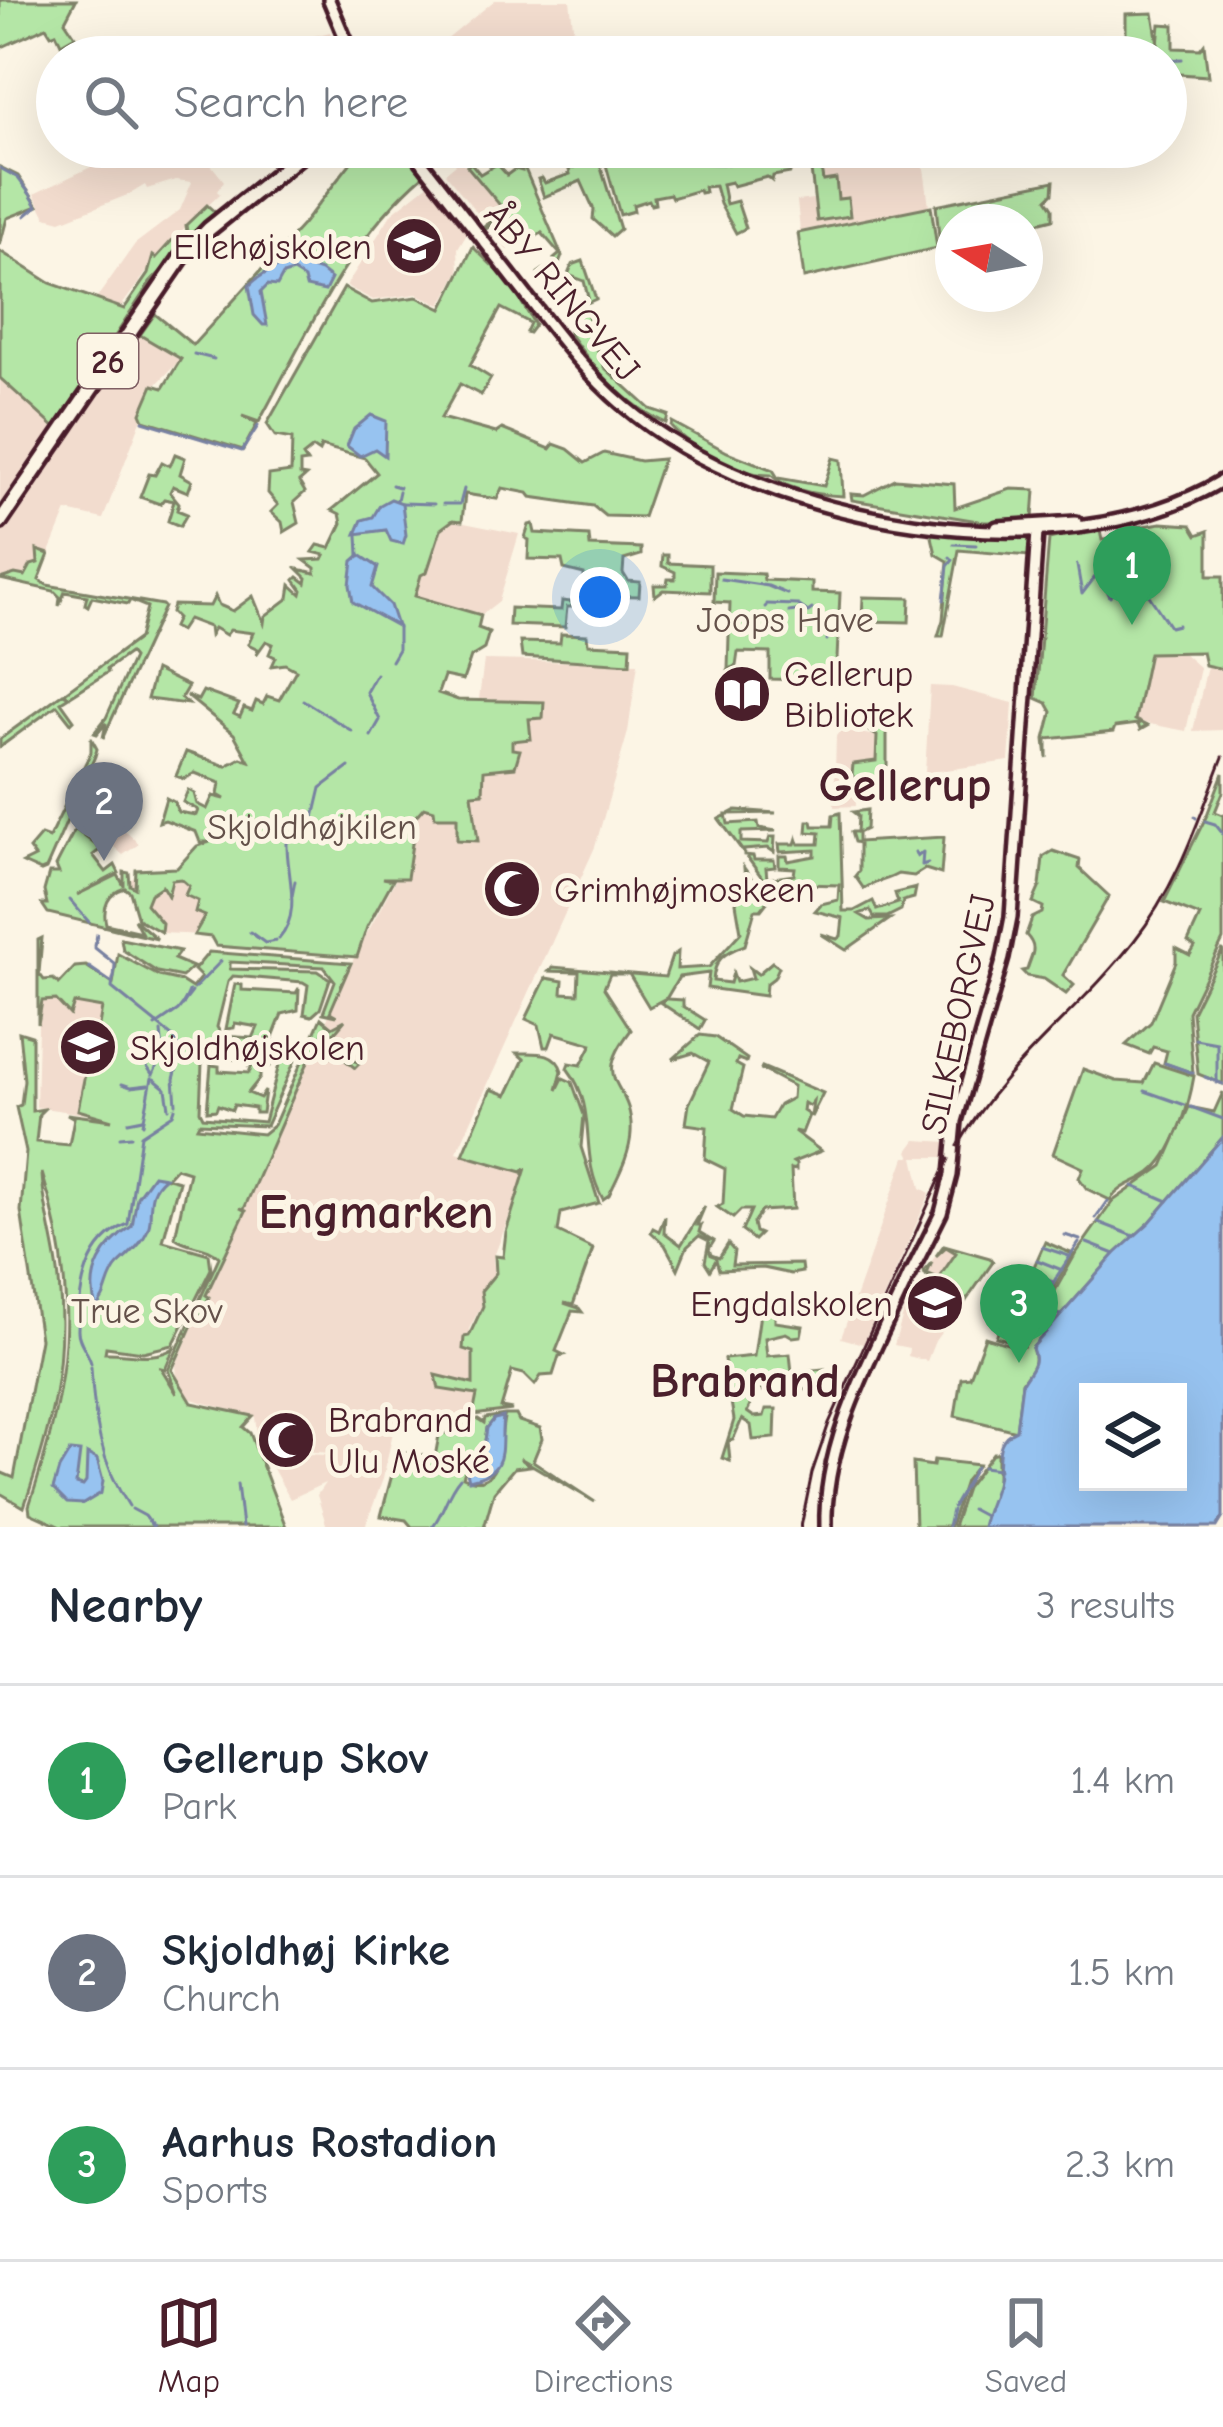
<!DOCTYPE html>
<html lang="en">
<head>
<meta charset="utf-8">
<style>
	:root { --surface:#fff; --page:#f6f6f7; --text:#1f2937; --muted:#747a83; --line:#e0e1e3; --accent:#4a1f2b }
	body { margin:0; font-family:"Comic Neue",sans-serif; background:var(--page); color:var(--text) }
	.controls { position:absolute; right:36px; bottom:36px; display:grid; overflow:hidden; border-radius:0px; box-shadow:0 12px 48px #0002 }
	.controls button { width:108px; height:108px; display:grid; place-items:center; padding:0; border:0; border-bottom:3px solid var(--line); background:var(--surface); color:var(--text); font:60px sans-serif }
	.compass { position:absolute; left:935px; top:204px; width:108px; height:108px; border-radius:50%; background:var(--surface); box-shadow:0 12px 48px #0002; rotate:281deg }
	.you { position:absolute; left:600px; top:597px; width:42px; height:42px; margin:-30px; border:9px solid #fff; border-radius:50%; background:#1a73e8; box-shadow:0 0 0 18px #1a73e833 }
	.badge { display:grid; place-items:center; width:78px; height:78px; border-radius:50%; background:var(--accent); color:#fff; font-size:39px; font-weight:700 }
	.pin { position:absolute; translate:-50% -99px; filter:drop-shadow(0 3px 6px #0008) }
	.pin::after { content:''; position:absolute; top:63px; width:42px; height:36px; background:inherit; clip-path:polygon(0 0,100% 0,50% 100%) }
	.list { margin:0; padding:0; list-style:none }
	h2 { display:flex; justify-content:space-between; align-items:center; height:156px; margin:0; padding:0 48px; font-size:51px }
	h2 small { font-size:39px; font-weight:400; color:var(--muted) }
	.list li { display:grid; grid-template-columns:78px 1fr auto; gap:36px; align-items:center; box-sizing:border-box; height:192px; padding:0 48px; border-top:3px solid var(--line) }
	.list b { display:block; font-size:45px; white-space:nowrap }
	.list p { margin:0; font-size:39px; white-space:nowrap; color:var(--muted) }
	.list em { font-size:39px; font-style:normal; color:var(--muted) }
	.icon { flex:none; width:66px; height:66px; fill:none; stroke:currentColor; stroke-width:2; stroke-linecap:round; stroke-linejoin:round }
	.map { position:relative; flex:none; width:1223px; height:1527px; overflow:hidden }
	.search { position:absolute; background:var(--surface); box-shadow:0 12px 48px #0002; left:36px; right:36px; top:36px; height:132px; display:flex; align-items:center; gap:30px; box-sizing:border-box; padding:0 42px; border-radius:66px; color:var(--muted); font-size:45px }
	.sheet { height:732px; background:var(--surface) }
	nav { display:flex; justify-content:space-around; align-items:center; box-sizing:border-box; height:168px; border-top:3px solid var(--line); background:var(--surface); font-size:33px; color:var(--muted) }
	nav a { display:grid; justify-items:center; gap:6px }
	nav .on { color:var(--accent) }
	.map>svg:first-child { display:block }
	.built { fill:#f2dcce }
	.green { fill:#b4e6a6; stroke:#7f8268; stroke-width:3; fill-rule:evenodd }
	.water { fill:#97c3f0; stroke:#7881a1; stroke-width:3; fill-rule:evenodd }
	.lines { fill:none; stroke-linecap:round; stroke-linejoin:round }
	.stream { stroke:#7881a1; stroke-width:3 }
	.secondary-casing { stroke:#4a1f2b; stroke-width:18 }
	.primary-casing { stroke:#4a1f2b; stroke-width:21 }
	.secondary { stroke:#fcf5e5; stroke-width:9 }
	.primary { stroke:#fcf5e5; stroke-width:12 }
	.rail { stroke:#4a1f2b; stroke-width:3 }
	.labels { text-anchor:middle; stroke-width:10; stroke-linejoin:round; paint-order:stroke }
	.shield { fill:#fcf5e5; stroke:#7f5f63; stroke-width:3 }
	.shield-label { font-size:33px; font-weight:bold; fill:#4a1f2b }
	.poi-label { font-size:36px; fill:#4a1f2b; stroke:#fcf5e5; text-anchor:start }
	.street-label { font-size:36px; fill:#4a1f2b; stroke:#fcf5e5 }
	.park-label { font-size:36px; fill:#64514a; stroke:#fcf5e5 }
	.district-label { font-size:48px; font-weight:bold; fill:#4a1f2b; stroke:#fcf5e5 }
</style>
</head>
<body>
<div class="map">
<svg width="1223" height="1527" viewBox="0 0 1223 1527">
	<rect width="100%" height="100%" fill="#fcf5e5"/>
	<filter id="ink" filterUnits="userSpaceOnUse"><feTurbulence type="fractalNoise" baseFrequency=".00833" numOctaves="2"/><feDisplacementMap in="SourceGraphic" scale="24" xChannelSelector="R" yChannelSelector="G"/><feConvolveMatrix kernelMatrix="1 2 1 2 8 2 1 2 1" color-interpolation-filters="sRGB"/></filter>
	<g filter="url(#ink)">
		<g class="built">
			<path d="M495,0H570L574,35L550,39L508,54L483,51L469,57H439L434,50Z"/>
			<path d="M330,32L341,57H274V46Z"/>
			<path d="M133,147H152L156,153L169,147H197L224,181L217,191L220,194L166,246L120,308L96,299L135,244L180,210L192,182L176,180L147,189L145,185L130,194L61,221L46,217L34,194Z"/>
			<path d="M461,160L524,237L507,250L445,173Z"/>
			<path d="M923,160L929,206L800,231L797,201L813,199L810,168Z"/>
			<path d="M430,183L467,233L458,248L459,271L441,305L417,294L373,300L346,286L392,213Z"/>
			<path d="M140,335L180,360L154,387L103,519L67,511L37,584L0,578V530L130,338Z"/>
			<path d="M0,378L55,428L0,504Z"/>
			<path d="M439,518L519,534L499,601L481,615L414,596Z"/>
			<path d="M1182,652L1200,668L1186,731L1134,721L1149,653Z"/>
			<path d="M484,660L638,663L628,732L595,847L457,1152L526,1173L493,1259L495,1273L480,1292L483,1302L469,1329L473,1384L477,1396L472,1413L418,1426L394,1427L383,1479L365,1527H327L317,1495L325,1483L290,1499L267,1458L283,1453L327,1455V1471L331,1453L301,1451L305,1427H272L271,1450H259L255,1417L188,1398L177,1380L176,1365L354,958L397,877L416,815L426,805L471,793L483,770L505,768L501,700L479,699Z"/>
			<path d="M1207,666L1223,669V730L1193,731Z"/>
			<path d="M930,686L952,687L1013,703L1009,761L925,773Z"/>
			<path d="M841,730L877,736L876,761L854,764L856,806L834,807L836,736Z"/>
			<path d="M88,805L113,819L139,844L123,855L84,820Z"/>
			<path d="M138,875L171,876L186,884L198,896L205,913L202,935L162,933L147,926L136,914L128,881Z"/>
			<path d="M89,967L144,1021L113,1073L106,1117L36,1107L39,990L50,1001Z"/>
			<path d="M916,1140L948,1142V1157H914L921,1188L930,1193L863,1344L841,1338L905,1157H911L908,1151Z"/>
			<path d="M944,1245L989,1256L993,1262L935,1341L927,1361L908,1356L909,1348L894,1345L909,1295L927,1299L934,1280L924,1271Z"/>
		</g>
		<g class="green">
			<path d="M0,0H76L65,21L75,36L61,44L56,33L51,35L46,27L0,48Z"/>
			<path d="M1153,13L1158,44L1160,24L1174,25V48L1200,49L1204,44L1208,76L1166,73V57H1072V49H1115L1126,37V14Z"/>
			<path d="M363,147H404L425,174C348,239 306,336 259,422L242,416L257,424L243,450L144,420L141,413L153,385L163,388L181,359L140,335L155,314L193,345L303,224Z"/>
			<path d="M601,147C632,147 658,156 686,152L687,157L720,158L721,155L756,147H788L790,173L773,176L772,181L767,177L733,186L731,182L722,184L726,204L737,201L746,228L736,233L720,204L715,186L704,187L705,192L700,193L699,190L672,198L670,194L654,197L655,204L651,205L649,200L633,205L634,211L620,215Z"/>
			<path d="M597,155L620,229L612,236L593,219L594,210L581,181L544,197L538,179L542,178L545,183L570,174L569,170Z"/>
			<path d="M522,162L562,256L554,277L538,274V273L544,269L549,276L558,265L554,259L560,254L542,233L533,238L524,237L506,213L486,229L485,226L504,210L467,166L471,163L480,174L497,164L507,175L515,169L522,171Z"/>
			<path d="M0,167L18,176L38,206L7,218L0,245Z"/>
			<path d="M821,168L823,181L836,179L838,199L848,198L850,216L817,221L811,170Z"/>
			<path d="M1054,181L1053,193L1047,199L1053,208V219L1025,226V222H953V244L940,247L936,205Z"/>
			<path d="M207,205L216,213L150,283L55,428L0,378V251L50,283L124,309L148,274L153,256L156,258L176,236L180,239L187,232L186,225Z"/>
			<path d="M931,206L937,248L804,278L798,233Z"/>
			<path d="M473,247L510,283L535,325L529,333L526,332L530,323L501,308L470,365L491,378L481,395L460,384L441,418L496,433L502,429L550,449L554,444L568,449L585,463L604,453L640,461L663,459L643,517L605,516L593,506L531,497L528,493L502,488L497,499L465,494L462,521L453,520L441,529L427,572L421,575L415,596L481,615L478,628L489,632L484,649L471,657L463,680L444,676L438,693L458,700L544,702L543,718L529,719L531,739L512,741V749L520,750L515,767L484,770L483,793L472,794L478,841L457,840V817H435L434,810L424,807L416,816L407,878H383L393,880L367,927L357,957L216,946L211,937L194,935L205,916L195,912L198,901L185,895L189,886L181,879L172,880L168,896L162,886L150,894L146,904L162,923L161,932L138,919L130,892L125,888C108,893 102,907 106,924L141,932L134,919L157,939L48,913L42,904H47L44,891L49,873H59L56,866L75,829L101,849L93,855L106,872L115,865L119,873L77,895L118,875L124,886V872L129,873L130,885L135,888L136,870L177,868L197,846L210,842H200L196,832L165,820L159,822L166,798L174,802L178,812L196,815L198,810L183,802L188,790L194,793L197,804L207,809L213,796L225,799L218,795L220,783L195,773L184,779L176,776L186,752L226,766L241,758L249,761L234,734L186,695L198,700L203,691L239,704L234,714L240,717L244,708L252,711L256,701L263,704L267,696L279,700L296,670L285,664L271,666L275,657L269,654L273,644L266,641L256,655L258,649L248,644L253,633L230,630L226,635L214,628L210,635L209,627L188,619L180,631L173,627L177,618L171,612L173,605L210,606L215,596L219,605L233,611L253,596L264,623L265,616L289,598L291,585L301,594L302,590L295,580L298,577L306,583L307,578L298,569L315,573V568L304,560L323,559L325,555L313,552L318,545L330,548L342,523L340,514L332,510L377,473L365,458L321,446L319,452L313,448L303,456L307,462L300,463V475L306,476L299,482L305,492L294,502L299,523L284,532L282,522L271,512L278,505L268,493L269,475L291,472L292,439L275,436L267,424L344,288L372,303L417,297L442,309Z"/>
			<path d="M583,261L596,299L585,304L598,352L603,351L604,367L650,409L668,415L666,423C629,407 592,367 569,333L573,302L588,297L584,281L568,275L572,265Z"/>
			<path d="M672,422L727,452L773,470L778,478L824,486L833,458L841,460L843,496C820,495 788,491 771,475C741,475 692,450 671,426Z"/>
			<path d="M175,454L185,458L180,474L192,481L188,492L173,486L170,492L179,503L177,510L187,514L180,526L168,521L174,501L164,499L160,504L140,497L149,474L155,475L162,462L170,466Z"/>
			<path d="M895,479L954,484L955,508L1011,489L1035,490L1033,518L1029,522H984L852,500L851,494L864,495Z"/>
			<path d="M1161,523L1191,525L1197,535L1208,531V576H1223V669L1205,665L1202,652L1149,653L1135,720L1147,726L1140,730L1138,724L1115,727L1113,732L1047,739V758L1045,739L1052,712L1047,703L1036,698L1049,539L1099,527L1102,540L1130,538L1131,528Z"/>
			<path d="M533,524L535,533L589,536L590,546L641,548V555L624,560L623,573L628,581L640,582L639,596L584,595V574L564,569L562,560L528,559L529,540L525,538L529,525Z"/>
			<path d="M930,528L1028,538L1032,543L1029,556L959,550L943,636H938L943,620L948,561L936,554Z"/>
			<path d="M37,550L49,554L39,580L47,585L162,605L164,607L103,738L106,723L97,734L94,733L106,718L133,658L129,653L107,669L108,672L61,702L74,720L71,723L57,705L0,747V739L63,693L67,695L65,692L139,638L147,607L130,600L128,604L92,597L88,606L85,604L87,596L65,592L59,606L60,597L54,591L0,579L15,574L25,576L31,565L38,563Z"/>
			<path d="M663,555H668V563L710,565V592L663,590L655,596L654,585H667L668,579H675V572L662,566Z"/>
			<path d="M715,572L763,574L764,580L812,582V592L840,593L836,681L770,679V653L738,652L736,666L728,669L730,603L714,602Z"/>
			<path d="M863,597L910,598L909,622L862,621Z"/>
			<path d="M562,601L572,602V607H567L565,627L509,625L510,608L561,610Z"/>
			<path d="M561,634L587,635L588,644L631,646L630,664L522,657L520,642L560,643Z"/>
			<path d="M155,670L188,686L181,698L188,704L147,699Z"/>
			<path d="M887,715V774L885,778L857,781L852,775L853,764L876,761L877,736L869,731L870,718Z"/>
			<path d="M91,738L97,749L95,756L46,869L41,871L23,863L35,857L29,849L41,835L49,838L91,752Z"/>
			<path d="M1223,773V792L1215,812L1223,815V940L1188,1012L1193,1073L1164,1063L1167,1051L1153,1047L1149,1054L1126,1045L1151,1022L1176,962V948L1190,955L1195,947L1188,942L1200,916L1164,902L1207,815Z"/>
			<path d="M736,810L776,813L726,814L728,824L758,822L759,828L776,831L741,832V842L768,843L770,837H775L774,852L768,848L744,850V855L753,856L754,860H774L775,867L766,868L767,879L794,875L795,868L779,867V856H787L788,861L815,856V850L780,852L779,844H795L797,838L799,844H819L820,833L807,832L808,821H812L813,826H832L833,815L840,813L843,911H854L873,901L877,910L898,903L895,893L916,888L914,898L903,901L901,910L887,917H874L870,910L859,914L869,920L890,919L846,950L821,934L837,939L841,936L843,918L815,911L821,904L838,900L839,885L766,883L719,819Z"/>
			<path d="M867,810L866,829L858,833V842L944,837L941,874L925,869L914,876L898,874C886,881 874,881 864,889L855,876L859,871V843L854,842L851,832H857L858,816L853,812Z"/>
			<path d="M1053,851L1080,860L1079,868L1109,896L1063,975L1074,985L1066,994L1044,979L1027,976L1022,971L1027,970C1031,955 1039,949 1026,935L1032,918L1042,913L1043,907L1033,902L1040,886L1043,857Z"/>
			<path d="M744,868L768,901L761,910H755L745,945C723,953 714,960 713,981L730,983L733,973L736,982L753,978L750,968L758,974L772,962L779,967L774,978L766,984L765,996L707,988L709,973L679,977L666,999L683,1000V1006L705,1020L700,1029L661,1003L666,998L649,1007L629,974H610L604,988L631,1030C588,1086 634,1080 631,1133C630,1155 618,1176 609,1195L603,1199C577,1153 600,1111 567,1068L569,1063L581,1065L592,1044L554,1033L549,1047H544L539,1025L526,1019L546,978L563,981L562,993L578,994L579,972L549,971L553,967L665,977L672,956L678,952L677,969L709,967L741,932L736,903L745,881Z"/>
			<path d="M42,938L39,973L44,980L53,979L59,984L75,967L86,966L113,984L118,954L159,976L181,981L192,988L201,977L194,970L209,952L351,963L330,1012L337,1016L323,1013L335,981L324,967L230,962V969L318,971L330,979L320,1009L312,1016L304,1014L308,985L303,982L233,976L228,982L217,1027L222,1036L253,1038L258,1027L235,1023L234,1028L226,1029L235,984L242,985V990L296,993L299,988L298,1010L282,1014L273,1037L262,1043L274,1041L270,1066L260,1067V1078L248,1093L260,1098L265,1091L262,1113H255V1108L234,1105L232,1110L218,1105L216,1110L207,1111L211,1065L219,1066V1071L249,1073L255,1056L248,1065L247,1060L210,1057L202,1063L200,1111L203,1117L264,1122L284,1046L300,1049L266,1126L199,1123L197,1127L263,1134L274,1125L321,1018L332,1027L345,1020L334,1033L324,1030L317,1048L360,1063L355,1068L344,1059L312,1053L244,1209L240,1208L246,1211L206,1295L209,1297L201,1316H196L172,1370L192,1403L253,1416L243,1427L250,1433L286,1527H61L30,1513L29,1506C69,1388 81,1295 42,1173C43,1208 56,1245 59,1281C67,1366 51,1428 24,1507L0,1493V1472L14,1478L40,1339L21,1211L26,1152L16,1107L21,1105L24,1080L19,1032L32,1036V1111L44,1109L39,1114L36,1142L69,1145L74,1118L67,1114L112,1120L78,1110L86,1069L104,1068L106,1055L94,1053L102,1008L74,1003L70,1015L56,1000L42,1001L38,1024V940ZM176,1168L189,1172L175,1237C188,1248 208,1244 219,1257L168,1370L177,1394L161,1368L165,1369L174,1348C152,1362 128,1352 105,1353L106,1347L143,1352L173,1345L211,1269L209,1254L163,1241L179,1181L167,1178Z"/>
			<path d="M121,939L180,951L174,959L193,967L182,977L157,972L123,950Z"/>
			<path d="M1223,949V1084L1198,1074L1192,1012Z"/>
			<path d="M700,1035L715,1037L747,1059L746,1062L738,1059L736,1064L743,1068L733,1109L744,1116L771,1119L779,1105L792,1098L793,1086L761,1069L762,1067L823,1093L811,1117L813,1101L809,1106L804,1103L803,1111L809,1115L802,1133L794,1131L821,1151L793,1162L796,1164V1170L791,1169L793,1209L761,1211L753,1223L755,1232L760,1234L754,1240L742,1231L751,1210H741L733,1218L717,1207L723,1204L725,1169L705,1159L707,1127L686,1124L689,1104L709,1062L693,1053L673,1059Z"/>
			<path d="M517,1053C536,1053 556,1050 562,1071L557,1090L563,1078L572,1082L584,1115L581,1147L599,1203L561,1213L558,1232L593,1249L573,1305L564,1303L579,1308L582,1312L572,1311L556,1351L564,1355L559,1356L553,1375L541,1376L535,1385L524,1374L512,1371L501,1408L512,1410L473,1415L477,1395L439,1389L436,1375L473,1384V1352L463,1349L464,1337L469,1336L483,1306L481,1291L496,1273L495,1256L503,1257L506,1232L526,1168L522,1172L463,1155L491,1089L507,1095L524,1059Z"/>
			<path d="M1154,1063L1194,1076C1189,1106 1175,1154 1150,1173C1136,1183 1120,1185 1110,1200L1087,1189L1079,1178L1083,1168L1053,1154L1083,1069L1116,1081L1144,1083Z"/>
			<path d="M1223,1092V1137L1150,1222L1115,1254L1032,1348C1038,1365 1030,1369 1022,1382L1016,1431L955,1416L961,1378L970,1377L985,1337L1017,1347L1024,1346L1075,1255L1113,1201L1163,1166L1189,1107L1214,1112Z"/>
			<path d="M705,1206L697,1225H701L699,1232L714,1241L709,1249L711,1255L719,1258L728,1244L734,1251L732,1265L801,1264L802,1272L791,1274L763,1268L719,1270L716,1260L710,1270L705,1262L709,1241L699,1236L687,1247L678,1269L665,1245L651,1232L653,1228L659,1231L665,1216L664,1232L681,1245Z"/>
			<path d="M1045,1242L1073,1254L1021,1344L996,1337L1004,1316L1021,1308L1020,1298Z"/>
			<path d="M944,1245L990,1258L993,1262L961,1308L926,1299L934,1280L925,1275L924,1271L932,1262L927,1274L938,1279L956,1253L946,1247L936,1256Z"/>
			<path d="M793,1300L800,1305V1312L775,1313V1322L803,1326L801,1336L793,1337L786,1333L765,1338L767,1356L790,1354L792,1372L824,1369L814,1395L800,1386L763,1391L756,1386L745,1395L751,1404L747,1412L754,1417L764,1416L766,1409H776L775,1438L753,1440L751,1425L742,1419L733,1440L728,1441L730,1461L722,1458L734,1420L724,1359L754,1356L761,1306L765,1302Z"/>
			<path d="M505,1415H516L519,1421L540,1428L542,1439L533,1461L595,1502L520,1458L530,1466L514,1468L494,1492L484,1527H412L406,1520L381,1516L398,1452L435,1457L440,1430L451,1436L460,1427L478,1419L484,1423L485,1418ZM504,1418C499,1441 503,1495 463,1477L466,1468L483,1453L487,1428L495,1419Z"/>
			<path d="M993,1453H997V1486L982,1527H953L966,1488Z"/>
			<path d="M934,1460L978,1465L965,1481L950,1527H915L913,1463L933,1466Z"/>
		</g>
		<g class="water">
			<path d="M288,260L321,271L331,279L325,291L306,287L304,279L293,272L283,275L277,286L268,285L261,292L267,325H263L254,315L249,286C261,272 274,271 288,260Z"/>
			<path d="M371,415L386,421L385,456L375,449L360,456L347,446L354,429Z"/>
			<path d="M391,499L402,503L406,535L403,544L391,541L386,530L356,534L362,520L373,517L380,505Z"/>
			<path d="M360,555L378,567L372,587L390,605L397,626L353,602L350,585L353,561Z"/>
			<path d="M1223,1137V1517L1217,1527H982C985,1511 994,1496 997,1480C1001,1460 993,1440 1016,1430L1022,1383C1030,1369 1039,1364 1032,1348L1115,1254L1150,1222ZM1178,1392V1482H1088V1392Z"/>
			<path d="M153,1175L165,1177C149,1190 151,1201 150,1220C149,1238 131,1253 118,1265C106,1277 108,1297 96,1307C85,1273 104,1245 132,1226L137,1197Z"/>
			<path d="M503,1417C499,1448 511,1472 469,1480L466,1468L483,1453L487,1428L494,1419Z"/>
			<path d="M70,1451L80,1452L76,1484L83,1486L86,1482L87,1454L97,1459L103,1481L101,1493L83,1504L67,1503L53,1489L59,1469Z"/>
		</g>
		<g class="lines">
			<g class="stream">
				<path d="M1166,60L1182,59"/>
				<path d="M758,156L771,152L776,156"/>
				<path d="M669,159L683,162"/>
				<path d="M686,163L723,164"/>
				<path d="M727,164L754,157"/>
				<path d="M0,168L18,178L30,194"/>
				<path d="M25,216L37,206L31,196"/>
				<path d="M194,354L214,359"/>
				<path d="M143,421L242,451L258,426"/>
				<path d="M392,485L399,487"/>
				<path d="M397,500L399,491"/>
				<path d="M402,503L434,504"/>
				<path d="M443,504H460L464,489"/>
				<path d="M358,535L359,555"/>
				<path d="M954,544L976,545"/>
				<path d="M1077,565L1082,594L1095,577H1101L1110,597L1119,589L1135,586L1148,594L1170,627L1178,625"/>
				<path d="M721,579L768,586L787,594"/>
				<path d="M944,600L948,566L953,560L950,557"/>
				<path d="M767,604L798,605L808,612L812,609"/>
				<path d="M765,607L766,606"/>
				<path d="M789,612L803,610"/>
				<path d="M827,640L828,633"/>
				<path d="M391,661L398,649V627"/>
				<path d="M912,673L915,678"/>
				<path d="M303,700L352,731"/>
				<path d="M371,736L380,720L366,692L376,674"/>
				<path d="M1195,817L1196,818"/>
				<path d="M1205,821L1215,824L1223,834"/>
				<path d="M915,852L917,857L923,852L922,865L928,863"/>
				<path d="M292,896L295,881"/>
				<path d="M70,900L89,922"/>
				<path d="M250,932L265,943L276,941"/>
				<path d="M279,939C303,911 286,874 287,842L313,822L321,788L349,767"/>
				<path d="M95,946L97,934"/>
				<path d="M95,948L115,964L114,978"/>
				<path d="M89,967L112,983"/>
				<path d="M113,979L112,988L173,1037"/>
				<path d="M194,989L221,961"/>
				<path d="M183,1005L189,991"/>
				<path d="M155,1026L178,1010L192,992"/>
				<path d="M175,1039L181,1053L174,1079L176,1104"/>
				<path d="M1195,1039L1217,1043V1083"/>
				<path d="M148,1049L161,1058"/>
				<path d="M144,1062L152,1074"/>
				<path d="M1165,1063L1193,1073"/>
				<path d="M153,1075L163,1052L161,1032"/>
				<path d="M1205,1077L1223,1084"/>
				<path d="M154,1079L166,1089L169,1108"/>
				<path d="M122,1084L131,1087L148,1085"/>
				<path d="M1145,1091L1185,1105"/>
				<path d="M1191,1107L1223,1119"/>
				<path d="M128,1122L143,1119"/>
				<path d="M143,1124L152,1078"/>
				<path d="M120,1137L131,1136"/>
				<path d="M1133,1186L1168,1201"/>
				<path d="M1096,1218L1108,1201"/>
				<path d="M1098,1222L1134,1236"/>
				<path d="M1065,1235L1080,1240"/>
				<path d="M1087,1243L1115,1254"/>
				<path d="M1042,1247L1069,1256"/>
				<path d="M1037,1260L1062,1270"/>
				<path d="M1032,1274L1053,1282"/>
				<path d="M1057,1276L1079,1243"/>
				<path d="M1024,1287L1045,1294"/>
				<path d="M1020,1302L1039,1309L1056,1278"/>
				<path d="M1044,1310L1060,1315"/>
				<path d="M91,1363C88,1351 77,1341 78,1329C79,1288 85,1242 128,1224L141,1135L173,1114L175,1108"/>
				<path d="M91,1367C94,1418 100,1463 129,1506"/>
				<path d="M983,1467L999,1469"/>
				<path d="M237,1484L242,1527"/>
				<path d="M953,1507L976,1467"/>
				<path d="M132,1509L145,1516L153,1527"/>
				<path d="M971,1509L984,1516"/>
				<path d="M432,1527C444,1513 446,1494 460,1478"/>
				<path d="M948,1527L952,1510"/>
			</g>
			<g class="secondary-casing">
				<g id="secondary">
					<path d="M329,0L353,57"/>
					<path d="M410,147C447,195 485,242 522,290C554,331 584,372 624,406C762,525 1062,578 1223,480"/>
					<path d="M997,527L1076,522"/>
					<path d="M909,1277L941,1213L951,1175L956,1121L1003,958L1011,917L1037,532"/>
					<path d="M826,1527C823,1438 875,1352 910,1273"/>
				</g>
			</g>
			<g class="primary-casing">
				<path id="primary" d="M0,522L181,258L209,229L311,147"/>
			</g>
			<use href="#secondary" class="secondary"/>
			<use href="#primary" class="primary"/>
			<g class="rail">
				<path d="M958,1146C1005,1063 1077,1014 1134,941C1177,887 1198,821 1223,757"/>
				<path d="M801,1527L812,1473L829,1423L949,1159"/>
			</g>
		</g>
	</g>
	<defs>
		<g id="school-disc" transform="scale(3)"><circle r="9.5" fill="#4a1f2b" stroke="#fcf5e5"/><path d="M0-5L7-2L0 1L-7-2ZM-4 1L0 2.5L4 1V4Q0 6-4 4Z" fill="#fff"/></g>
		<g id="library-disc" transform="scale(3)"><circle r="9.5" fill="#4a1f2b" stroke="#fcf5e5"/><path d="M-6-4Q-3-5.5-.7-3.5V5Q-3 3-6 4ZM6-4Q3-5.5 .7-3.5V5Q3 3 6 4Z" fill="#fff"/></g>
		<g id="mosque-disc" transform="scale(3)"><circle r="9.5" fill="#4a1f2b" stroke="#fcf5e5"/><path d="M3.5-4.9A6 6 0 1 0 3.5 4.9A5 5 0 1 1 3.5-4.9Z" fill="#fff"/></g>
	</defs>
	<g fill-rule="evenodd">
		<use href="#school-disc" x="414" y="246"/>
		<use href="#library-disc" x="742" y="694"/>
		<use href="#mosque-disc" x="512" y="889"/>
		<use href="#school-disc" x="88" y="1047"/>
		<use href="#school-disc" x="935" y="1303"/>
		<use href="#mosque-disc" x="286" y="1440"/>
	</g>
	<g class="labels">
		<rect class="shield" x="78" y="334" width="60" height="54" rx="9"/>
		<g class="shield-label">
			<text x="108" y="373">26</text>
		</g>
		<g class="poi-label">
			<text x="372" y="259" text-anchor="end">Ellehøjskolen</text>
			<text x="784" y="686">Gellerup<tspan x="784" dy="41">Bibliotek</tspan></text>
			<text x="554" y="902">Grimhøjmoskeen</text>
			<text x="130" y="1060">Skjoldhøjskolen</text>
			<text x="893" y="1316" text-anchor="end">Engdalskolen</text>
			<text x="328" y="1432">Brabrand<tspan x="328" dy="41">Ulu Moské</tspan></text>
		</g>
		<g class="street-label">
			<text transform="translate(563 291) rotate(50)" y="13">ÅBY RINGVEJ</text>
			<text transform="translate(957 1014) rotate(-78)" y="13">SILKEBORGVEJ</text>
		</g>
		<g class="park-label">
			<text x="785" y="632">Joops Have</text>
			<text x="312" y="839">Skjoldhøjkilen</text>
			<text x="147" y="1323">True Skov</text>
		</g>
		<g class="district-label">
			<text x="905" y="801">Gellerup</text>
			<text x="376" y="1228">Engmarken</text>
			<text x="745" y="1397">Brabrand</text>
		</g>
	</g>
</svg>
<div class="controls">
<button><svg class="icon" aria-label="layers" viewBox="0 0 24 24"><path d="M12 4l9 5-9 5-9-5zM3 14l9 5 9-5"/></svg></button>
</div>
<svg class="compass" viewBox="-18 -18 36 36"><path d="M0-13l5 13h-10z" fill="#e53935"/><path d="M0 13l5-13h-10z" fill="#747a83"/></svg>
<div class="you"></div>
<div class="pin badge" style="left:1132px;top:625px;background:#2e9e5b">1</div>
<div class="pin badge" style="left:104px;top:861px;background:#6b7280">2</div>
<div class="pin badge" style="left:1019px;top:1363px;background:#2e9e5b">3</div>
<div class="search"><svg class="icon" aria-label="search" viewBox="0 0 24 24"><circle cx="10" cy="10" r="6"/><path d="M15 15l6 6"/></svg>Search here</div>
</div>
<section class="sheet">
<h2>Nearby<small>3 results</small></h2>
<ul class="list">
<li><span class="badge" style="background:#2e9e5b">1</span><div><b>Gellerup Skov</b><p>Park</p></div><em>1.4 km</em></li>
<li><span class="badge" style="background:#6b7280">2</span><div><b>Skjoldhøj Kirke</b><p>Church</p></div><em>1.5 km</em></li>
<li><span class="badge" style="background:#2e9e5b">3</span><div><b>Aarhus Rostadion</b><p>Sports</p></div><em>2.3 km</em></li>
</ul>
</section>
<nav>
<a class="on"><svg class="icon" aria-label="map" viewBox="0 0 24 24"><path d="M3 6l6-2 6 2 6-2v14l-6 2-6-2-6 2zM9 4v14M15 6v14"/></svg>Map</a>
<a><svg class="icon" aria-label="directions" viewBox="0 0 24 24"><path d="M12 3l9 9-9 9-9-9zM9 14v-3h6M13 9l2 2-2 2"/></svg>Directions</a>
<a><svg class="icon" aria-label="saved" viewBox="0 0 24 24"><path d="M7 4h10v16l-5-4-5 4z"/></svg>Saved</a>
</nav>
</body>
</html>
